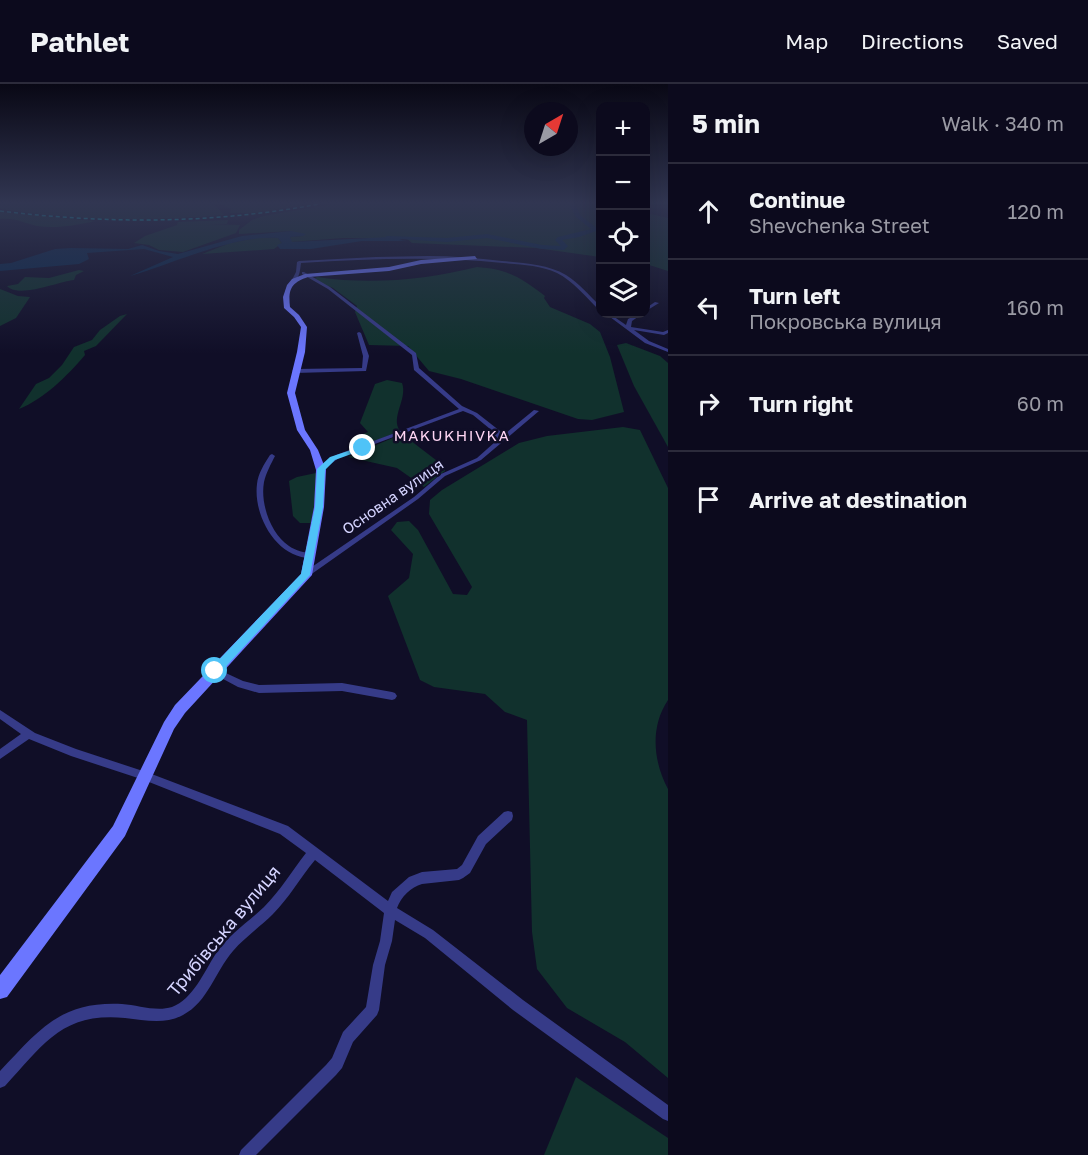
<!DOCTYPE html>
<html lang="en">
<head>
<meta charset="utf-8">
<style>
	:root { --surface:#0c0a1d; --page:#151326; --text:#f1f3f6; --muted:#9a9aa4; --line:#2c2b3b }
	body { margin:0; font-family:"Golos Text",sans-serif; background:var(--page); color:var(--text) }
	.controls { position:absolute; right:18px; top:18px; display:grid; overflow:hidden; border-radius:12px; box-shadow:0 6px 24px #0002 }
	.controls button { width:54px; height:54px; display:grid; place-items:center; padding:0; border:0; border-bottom:2px solid var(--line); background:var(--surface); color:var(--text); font:30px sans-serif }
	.compass { position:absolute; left:524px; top:18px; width:54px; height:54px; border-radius:50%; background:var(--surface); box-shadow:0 6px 24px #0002; rotate:39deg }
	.stop { position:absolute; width:18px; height:18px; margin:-14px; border:4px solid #4fc3f7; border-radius:50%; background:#fff }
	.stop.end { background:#4fc3f7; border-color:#fff; box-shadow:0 2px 6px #0008 }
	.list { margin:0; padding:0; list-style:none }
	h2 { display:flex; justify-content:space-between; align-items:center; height:78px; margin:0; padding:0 24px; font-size:26px }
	h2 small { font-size:20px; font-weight:400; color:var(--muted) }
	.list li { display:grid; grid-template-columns:39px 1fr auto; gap:18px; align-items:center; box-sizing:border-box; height:96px; padding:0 24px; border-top:2px solid var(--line) }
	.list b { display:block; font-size:22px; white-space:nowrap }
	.list p { margin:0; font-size:20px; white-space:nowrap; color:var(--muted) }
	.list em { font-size:20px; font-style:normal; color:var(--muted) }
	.icon { flex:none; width:33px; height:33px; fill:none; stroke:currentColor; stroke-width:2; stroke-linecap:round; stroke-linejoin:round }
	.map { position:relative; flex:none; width:668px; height:1071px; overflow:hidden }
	header { display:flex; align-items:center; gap:36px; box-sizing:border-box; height:84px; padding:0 30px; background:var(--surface); border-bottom:2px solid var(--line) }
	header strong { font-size:28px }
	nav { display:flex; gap:33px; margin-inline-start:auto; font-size:21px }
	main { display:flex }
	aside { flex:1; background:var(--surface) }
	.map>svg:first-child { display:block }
	.green { fill:#11312d }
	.water { fill:#09284b }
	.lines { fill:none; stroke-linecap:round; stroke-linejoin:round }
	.river { fill:#09284b; fill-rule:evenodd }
	.street { fill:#363b88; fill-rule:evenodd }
	.secondary { fill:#6b76ff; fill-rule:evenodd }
	.rail { stroke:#00feff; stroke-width:1.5; stroke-dasharray:4 3; stroke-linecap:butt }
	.route { fill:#4fc3f7 }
	.labels { text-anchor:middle; stroke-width:5; stroke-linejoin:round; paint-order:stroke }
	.far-quarter-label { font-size:15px; letter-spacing:1.5px; fill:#ffd6f4; stroke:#100e27 }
	.street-label { font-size:15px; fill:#d5d4ff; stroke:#100e27 }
	.near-street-label { font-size:18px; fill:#d5d4ff; stroke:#100e27 }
</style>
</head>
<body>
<header>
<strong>Pathlet</strong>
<nav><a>Map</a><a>Directions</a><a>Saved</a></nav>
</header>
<main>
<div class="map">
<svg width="668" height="1071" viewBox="0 0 668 1071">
	<rect width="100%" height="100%" fill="#100e27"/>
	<g class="green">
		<path d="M0,120H214L224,131C149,138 74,136 0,125Z"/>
		<path d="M221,120H313L254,129H230L231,125Z"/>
		<path d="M332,120H600V173L536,164L412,159L406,154H343L291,158L290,153L303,152L291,147L239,150V146L252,136L263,132Z"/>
		<path d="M0,128L95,137C77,141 56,145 37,142C22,139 18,134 0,135Z"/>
		<path d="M646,129L668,134V187L646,180Z"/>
		<path d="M228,136L227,140H209L240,141L236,149L183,168L159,166L149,161L134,159L145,152L177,141L178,138Z"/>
		<path d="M261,153L278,154L282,159L274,165L202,170L230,159Z"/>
		<path d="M477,183C508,185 521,194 545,212L544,214L550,223L590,240L600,248L610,273L624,328L592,336L578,335L461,295L429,287L408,262L369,261L355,228L357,222L333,204L313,196L317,193C370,201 425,196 477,183Z"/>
		<path d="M79,186L84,187L76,191L74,196C60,197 19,215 7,202L18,200L25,193L49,194Z"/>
		<path d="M0,205L18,212L30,213L16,234L0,242Z"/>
		<path d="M127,230L96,262L84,267L85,271C67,292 44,315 19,325L36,300L49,294L62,281L74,263L92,256L100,246L120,232Z"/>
		<path d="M626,259L660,272L668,279V363L634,302L617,261Z"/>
		<path d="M387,296L402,299C408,315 390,333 400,347L365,361L361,351L368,348L360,339L375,300Z"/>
		<path d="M623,343L640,346L668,404V616C650,643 653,677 668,705V994L625,958L567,924L537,885L532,848L527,636L505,628L485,610L434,603L420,596L388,512L409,494L413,470L391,446L397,438L409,437L418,446L453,510L467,511L472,503L429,430L430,416L442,406L519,359L547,352Z"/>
		<path d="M402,350L445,383V387L424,403L397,384L348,373Z"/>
		<path d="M316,389V412L311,439H300L293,432L289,397L297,393Z"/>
		<path d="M576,993L668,1054V1071H544Z"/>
	</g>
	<path class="water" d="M291,147L306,150L303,152L290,153L292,158L390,153L406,154L399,156L407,157H362L311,165H280L277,161L282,159L278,154C231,151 176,179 130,192L173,173L144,165L87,169L89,175L79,180L0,187V180L11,179L55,165L71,164L128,165L142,161L159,167L178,170L242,152Z"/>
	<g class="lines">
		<path class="river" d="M569,120H575L580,131L599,146L579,153L562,156L568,162L564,166L542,165L487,154L447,158L384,154L387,152L447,154L487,150L542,161L561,162L555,156L558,153L591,145L576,133Z"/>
		<g class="street">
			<path d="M428,172C453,172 477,174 502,177C524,179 547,180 566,191C579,199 589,211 600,222V225H598C585,212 573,197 557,189C540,181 521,181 503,179C435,172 368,175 301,179C300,186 300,193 294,197L292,196L296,188L297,178L299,177L376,173Z"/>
			<path d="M302,188H304L330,203L416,269L419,284L462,322L477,329L500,347L501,353L534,326L539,327L481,376L445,392L418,415L306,494L302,491L303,489L414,413L441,390L477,374L495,358V349L473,331L463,327L340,373L323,386H319V384L336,371L459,325L414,286L412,271L328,205L302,190Z"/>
			<path d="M655,218L659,219L646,227V224Z"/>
			<path d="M606,230H610L626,241L628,235L638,230H642L632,237L631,243L663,248L668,246V249L664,251L634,246L649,257L668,265V268L645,259Z"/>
			<path d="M359,248L361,249L369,272L366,287L295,289L292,287L295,285L362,284L363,272L357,249Z"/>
			<path d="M272,370L275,372C271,380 266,389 264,398C260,420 271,450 289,462C296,467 304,468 312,470L313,472L312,474C277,475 253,432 257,400C258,390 264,380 270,371Z"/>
			<path d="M215,584L243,597L259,601L342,599L392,608L395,609L397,612L395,615L392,616L342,607L259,609L238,603L212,589L211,587L212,585Z"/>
			<path d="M0,626L35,649L76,665L149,689L288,742L388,817L392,808L409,793L422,788L457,785L462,781L478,752L504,728L508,727L512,728L513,732L512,736L486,760L470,789L463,794L459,796L422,800C411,803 401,813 397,824L433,846L523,916L668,1021V1037L663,1035L513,926L425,854L395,836L392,857L385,881L379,926L377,931L353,958L342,984L336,991L256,1071H239L241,1066L326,981L332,974L343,948L366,923L373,881L380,857L384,829L315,776C300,794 289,814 273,830C260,843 245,853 233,867C215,888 208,918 183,931C164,941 145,936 125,934C62,928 44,960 5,1002L0,1004V987C39,946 60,917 122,920C138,921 156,928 172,923C193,915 204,888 215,871C228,851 247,839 264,823C280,807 292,787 306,769L280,750L144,696L71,672L29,655L0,675V665L21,650L0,635Z"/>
		</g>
		<path class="secondary" d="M475,172L477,175L421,180L389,187L308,193C291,199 288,205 290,223L299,231L307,243L305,268L295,309L305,346L318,366L326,386L324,423L312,491L185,629L174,645L125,752L7,913L0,915V891L113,742L164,638L175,621L301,490L314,423L316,386L310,366L297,346L287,309L297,268L301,243L294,233L284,224L283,213L287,201L292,195L305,190L389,183L421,176Z"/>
		<path class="rail" d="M0,127C108,140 212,140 319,120"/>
	</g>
	<linearGradient id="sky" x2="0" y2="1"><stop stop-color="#090815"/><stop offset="0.44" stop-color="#313652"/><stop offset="1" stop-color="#313652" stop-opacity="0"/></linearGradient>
	<rect width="668" height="270" fill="url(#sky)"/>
	<path class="route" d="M363,362L365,365L335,376L325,386L323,423L310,491L219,590H211V584L301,490L315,423L317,385L330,373Z"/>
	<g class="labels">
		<g class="far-quarter-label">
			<text x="452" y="357">MAKUKHIVKA</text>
		</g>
		<g class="street-label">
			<text transform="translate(393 413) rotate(-35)" y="5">Основна вулиця</text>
		</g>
		<g class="near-street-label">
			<text transform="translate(224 847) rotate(-50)" y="6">Трибівська вулиця</text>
		</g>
	</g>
</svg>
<div class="controls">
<button>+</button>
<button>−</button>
<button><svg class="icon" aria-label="locate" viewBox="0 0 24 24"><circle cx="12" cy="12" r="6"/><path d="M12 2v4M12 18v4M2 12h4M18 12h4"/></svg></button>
<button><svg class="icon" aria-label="layers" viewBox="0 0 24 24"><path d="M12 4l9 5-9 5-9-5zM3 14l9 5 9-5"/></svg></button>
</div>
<svg class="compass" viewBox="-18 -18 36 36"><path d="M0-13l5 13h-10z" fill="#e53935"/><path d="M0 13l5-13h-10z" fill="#9a9aa4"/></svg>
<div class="stop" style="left:215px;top:587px"></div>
<div class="stop end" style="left:363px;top:364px"></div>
</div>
<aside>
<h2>5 min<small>Walk · 340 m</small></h2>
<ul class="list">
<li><svg class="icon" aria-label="ahead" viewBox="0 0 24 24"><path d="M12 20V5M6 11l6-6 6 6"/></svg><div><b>Continue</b><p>Shevchenka Street</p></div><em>120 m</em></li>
<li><svg class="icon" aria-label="left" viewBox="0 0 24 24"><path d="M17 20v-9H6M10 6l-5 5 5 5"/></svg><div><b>Turn left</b><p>Покровська вулиця</p></div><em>160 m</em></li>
<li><svg class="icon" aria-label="right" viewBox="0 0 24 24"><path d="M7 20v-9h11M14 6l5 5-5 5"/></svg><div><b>Turn right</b></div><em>60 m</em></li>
<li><svg class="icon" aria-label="arrive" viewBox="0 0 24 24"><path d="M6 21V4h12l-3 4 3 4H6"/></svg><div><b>Arrive at destination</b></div></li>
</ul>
</aside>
</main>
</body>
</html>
